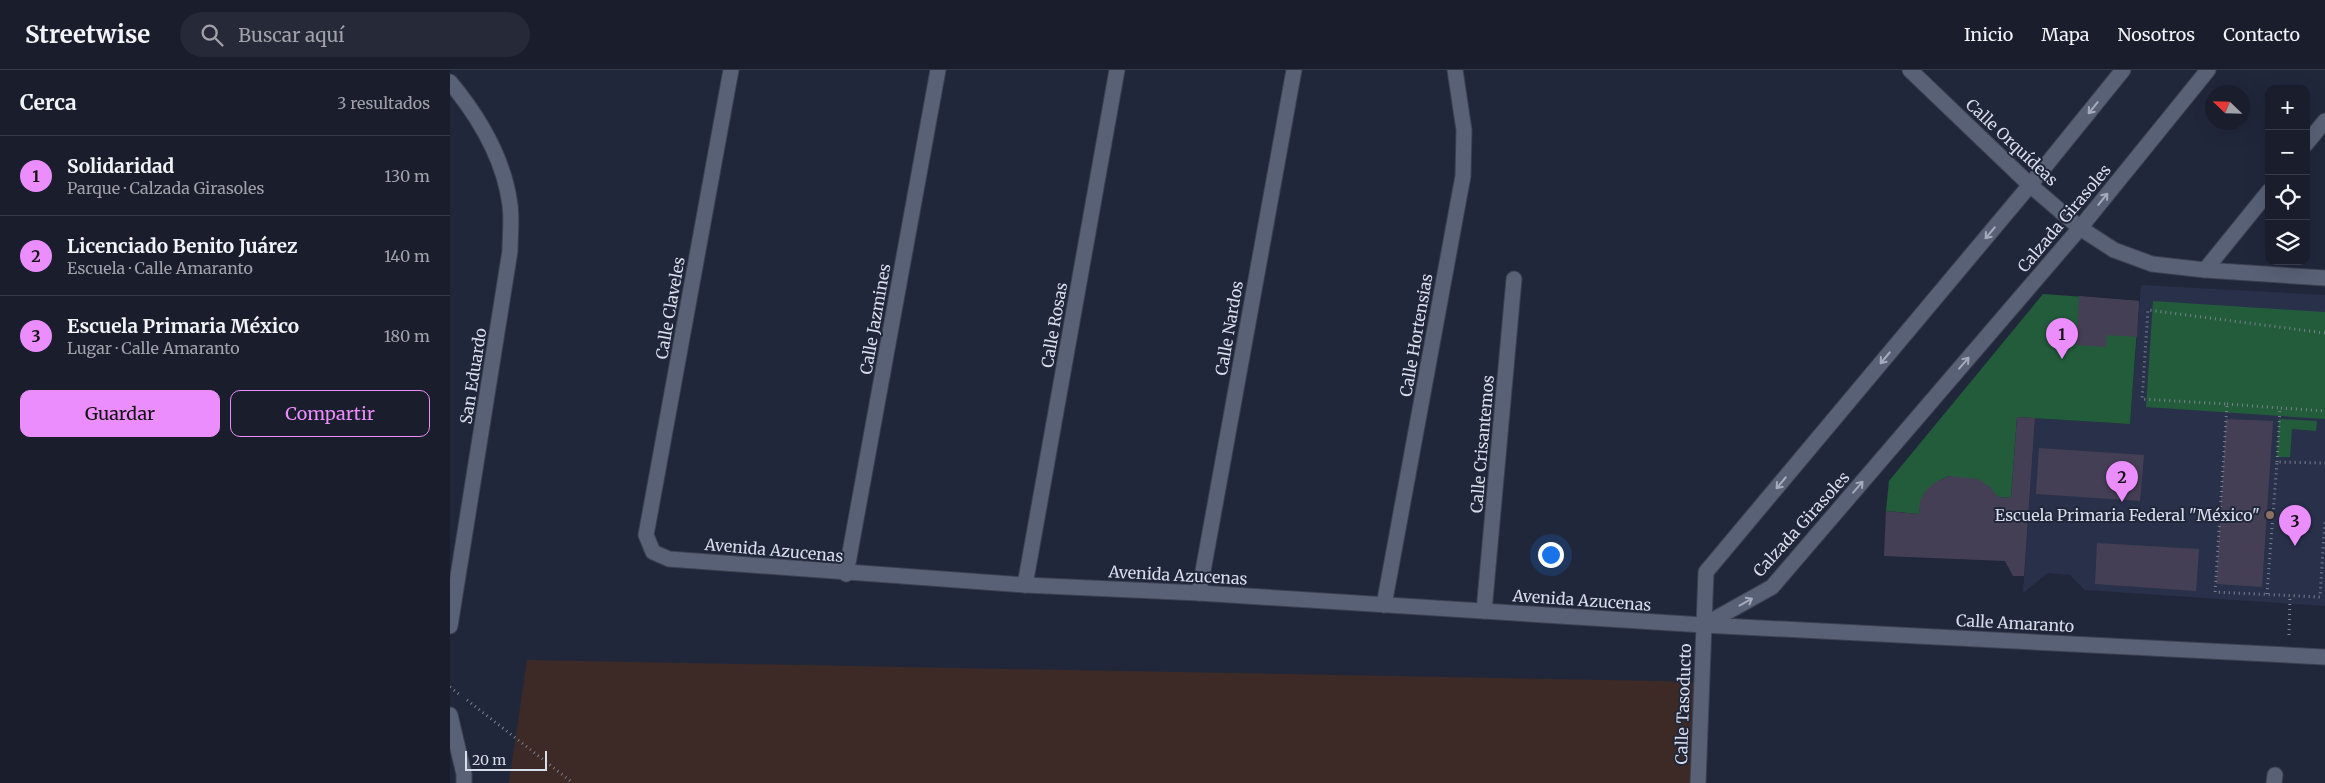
<!DOCTYPE html>
<html lang="es">
<head>
<meta charset="utf-8">
<style>
	:root { --surface:#191d2c; --page:#262a38; --text:#f1f3f6; --muted:#9fa2a9; --line:#373b48; --accent:#eb8dfc }
	body { margin:0; font-family:Merriweather,serif; background:var(--page); color:var(--text) }
	.controls { position:absolute; right:15px; top:15px; display:grid; overflow:hidden; border-radius:10px; box-shadow:0 5px 20px #0002 }
	.controls button { width:45px; height:45px; display:grid; place-items:center; padding:0; border:0; border-bottom:1px solid var(--line); background:var(--surface); color:var(--text); font:25px sans-serif }
	.compass { position:absolute; left:1755px; top:15px; width:45px; height:45px; border-radius:50%; background:var(--surface); box-shadow:0 5px 20px #0002; rotate:293deg }
	.scale { position:absolute; left:15px; bottom:12px; width:82px; box-sizing:border-box; padding-left:5px; border:2px solid #d8ddea; border-top:0; font-size:14px; line-height:18px; white-space:nowrap; color:#d8ddea; -webkit-text-stroke:4px #21273b; paint-order:stroke }
	.you { position:absolute; left:1100px; top:484px; width:18px; height:18px; margin:-12px; border:4px solid #fff; border-radius:50%; background:#1a73e8; box-shadow:0 0 0 8px #1a73e833 }
	.badge { display:grid; place-items:center; width:32px; height:32px; border-radius:50%; background:var(--accent); color:#111; font-size:16px; font-weight:700 }
	.pin { position:absolute; translate:-50% -41px; filter:drop-shadow(0 1px 2px #0008) }
	.pin::after { content:''; position:absolute; top:26px; width:18px; height:15px; background:inherit; clip-path:polygon(0 0,100% 0,50% 100%) }
	.list { margin:0; padding:0; list-style:none }
	h2 { display:flex; justify-content:space-between; align-items:center; height:65px; margin:0; padding:0 20px; font-size:21px }
	h2 small { font-size:16px; font-weight:400; color:var(--muted) }
	.list li { display:grid; grid-template-columns:32px 1fr auto; gap:15px; align-items:center; box-sizing:border-box; height:80px; padding:0 20px; border-top:1px solid var(--line) }
	.list b { display:block; font-size:19px; white-space:nowrap }
	.list p { margin:0; font-size:16px; white-space:nowrap; color:var(--muted) }
	.list em { font-size:16px; font-style:normal; color:var(--muted) }
	.actions { display:flex; gap:10px; padding:15px 20px }
	.actions a { flex:1; padding:11px 0; border:1px solid var(--accent); border-radius:10px; text-align:center; font-size:18px; color:var(--accent) }
	.actions .main { background:var(--accent); color:#111 }
	.icon { flex:none; width:28px; height:28px; fill:none; stroke:currentColor; stroke-width:2; stroke-linecap:round; stroke-linejoin:round }
	.map { position:relative; flex:none; width:1875px; height:713px; overflow:hidden }
	header { display:flex; align-items:center; gap:30px; box-sizing:border-box; height:70px; padding:0 25px; background:var(--surface); border-bottom:1px solid var(--line) }
	header strong { font-size:24px }
	nav { display:flex; gap:28px; margin-inline-start:auto; font-size:18px }
	.search { width:350px; height:45px; background:var(--page); display:flex; align-items:center; gap:12px; box-sizing:border-box; padding:0 18px; border-radius:28px; color:var(--muted); font-size:19px }
	main { display:flex }
	aside { flex:1; background:var(--surface) }
	.map>svg:first-child { display:block }
	.industrial { fill:#3d2a26 }
	.built { fill:#29304a }
	.green { fill:#225c3b }
	.building { fill:#453f55 }
	.lines { fill:none; stroke-linecap:round; stroke-linejoin:round }
	.minor-casing { stroke:#3c4151; stroke-width:17 }
	.path { stroke:#7c8192; stroke-width:3; stroke-dasharray:1 4; stroke-linecap:butt }
	.minor { stroke:#596177; stroke-width:15 }
	.oneway { stroke:#a5abbc }
	.education-dot { fill:#8d6e63; stroke:#21273b; stroke-width:2 }
	.labels { text-anchor:middle; stroke-width:4; stroke-linejoin:round; paint-order:stroke }
	.street-label { font-size:16px; fill:#d8ddea; stroke:#21273b }
	.poi-label { font-size:16px; fill:#d8ddea; stroke:#21273b; text-anchor:end }
</style>
</head>
<body>
<header>
<strong>Streetwise</strong>
<div class="search"><svg class="icon" aria-label="search" viewBox="0 0 24 24"><circle cx="10" cy="10" r="6"/><path d="M15 15l6 6"/></svg>Buscar aquí</div>
<nav><a>Inicio</a><a>Mapa</a><a>Nosotros</a><a>Contacto</a></nav>
</header>
<main>
<aside>
<h2>Cerca<small>3 resultados</small></h2>
<ul class="list">
<li><span class="badge">1</span><div><b>Solidaridad</b><p>Parque · Calzada Girasoles</p></div><em>130 m</em></li>
<li><span class="badge">2</span><div><b>Licenciado Benito Juárez</b><p>Escuela · Calle Amaranto</p></div><em>140 m</em></li>
<li><span class="badge">3</span><div><b>Escuela Primaria México</b><p>Lugar · Calle Amaranto</p></div><em>180 m</em></li>
</ul>
<div class="actions"><a class="main">Guardar</a><a>Compartir</a></div>
</aside>
<div class="map">
<svg width="1875" height="713" viewBox="0 0 1875 713">
	<rect width="100%" height="100%" fill="#21273b"/>
	<path class="industrial" d="M77,590L1259,612L1254,713H59Z"/>
	<path class="built" d="M1691,215L1875,225V536L1635,520L1620,505L1598,503L1573,523L1585,348L1680,354Z"/>
	<g class="green">
		<path d="M1593,224L1689,231L1680,354L1567,347L1561,428L1548,427L1499,406C1480,414 1471,423 1469,444L1436,441L1439,411Z"/>
		<path d="M1703,231L1875,242V349L1696,337Z"/>
		<path d="M1829,349L1867,351L1866,361L1842,359L1840,387H1827Z"/>
	</g>
	<g class="building">
		<path d="M1629,226L1689,231L1687,267L1657,265L1656,277L1626,275Z"/>
		<path d="M1567,347L1585,348L1574,506H1563L1555,491L1434,486L1436,441L1469,444L1470,431L1476,420L1486,412L1499,406L1528,409L1540,417L1548,427L1561,428Z"/>
		<path d="M1776,349L1823,351L1812,517L1766,514Z"/>
		<path d="M1589,378L1694,385L1690,431L1586,424Z"/>
		<path d="M1647,473L1749,479L1746,521L1645,514Z"/>
	</g>
	<g class="lines">
		<g class="minor-casing">
			<g id="minor">
				<path d="M281,0L196,465L203,482L219,489L575,515L749,523L1253,555L1875,587"/>
				<path d="M1460,0L1580,115L1630,158L1664,180L1702,194L1755,200L1875,208"/>
				<path d="M0,12C29,47 54,88 60,135C62,150 60,166 60,181L0,556"/>
				<path d="M1856,74L1875,51"/>
				<path d="M1755,200L1819,121"/>
				<path d="M396,504L488,0"/>
				<path d="M575,515L667,0"/>
				<path d="M749,523L844,0"/>
				<path d="M934,535L1013,106L1014,60L1005,0"/>
				<path d="M1034,541L1064,209"/>
				<path d="M1254,555L1322,517L1630,158L1758,0"/>
				<path d="M0,645L14,704V713"/>
				<path d="M1248,713L1256,502L1580,115L1673,0"/>
				<path d="M1824,713L1825,705"/>
			</g>
		</g>
		<g class="path">
			<path d="M1875,263L1698,240L1692,329L1777,334L1765,522L1870,527L1875,450"/>
			<path d="M1777,334L1830,338"/>
			<path d="M1827,392L1830,338L1875,341"/>
			<path d="M1817,524L1827,392L1875,393"/>
			<path d="M1839,565L1840,525"/>
			<path d="M0,617L10,625"/>
			<path d="M17,630L123,713"/>
		</g>
		<use href="#minor" class="minor"/>
	</g>
	<defs><path id="oneway-shaft" d="M-6 0H5M1.5-3L5.5 0L1.5 3" fill="none" stroke-width="1.6" stroke-linecap="round" stroke-linejoin="round" transform="scale(1.25)"/></defs>
	<g class="oneway">
		<use href="#oneway-shaft" transform="translate(1643 38) rotate(129)"/>
		<use href="#oneway-shaft" transform="translate(1653 129) rotate(-51)"/>
		<use href="#oneway-shaft" transform="translate(1540 163) rotate(130)"/>
		<use href="#oneway-shaft" transform="translate(1435 288) rotate(130)"/>
		<use href="#oneway-shaft" transform="translate(1514 293) rotate(-49)"/>
		<use href="#oneway-shaft" transform="translate(1331 413) rotate(130)"/>
		<use href="#oneway-shaft" transform="translate(1408 417) rotate(-49)"/>
		<use href="#oneway-shaft" transform="translate(1296 532) rotate(-29)"/>
	</g>
	<circle class="education-dot" cx="1820" cy="445" r="5"/>
	<g class="labels">
		<g class="street-label">
			<text transform="translate(1562 72) rotate(43)" y="6">Calle Orquídeas</text>
			<text transform="translate(1614 148) rotate(-50)" y="6">Calzada Girasoles</text>
			<text transform="translate(220 238) rotate(-80)" y="6">Calle Claveles</text>
			<text transform="translate(425 249) rotate(-80)" y="6">Calle Jazmines</text>
			<text transform="translate(604 255) rotate(-80)" y="6">Calle Rosas</text>
			<text transform="translate(779 258) rotate(-80)" y="6">Calle Nardos</text>
			<text transform="translate(966 265) rotate(-80)" y="6">Calle Hortensias</text>
			<text transform="translate(23 306) rotate(-81)" y="6">San Eduardo</text>
			<text transform="translate(1032 374) rotate(-85)" y="6">Calle Crisantemos</text>
			<text transform="translate(1351 454) rotate(-48)" y="6">Calzada Girasoles</text>
			<text transform="translate(324 480) rotate(5)" y="6">Avenida Azucenas</text>
			<text transform="translate(728 505) rotate(3)" y="6">Avenida Azucenas</text>
			<text transform="translate(1132 530) rotate(4)" y="6">Avenida Azucenas</text>
			<text transform="translate(1565 553) rotate(3)" y="6">Calle Amaranto</text>
			<text transform="translate(1233 634) rotate(-88)" y="6">Calle Tasoducto</text>
		</g>
		<g class="poi-label">
			<text x="1810" y="451">Escuela Primaria Federal "México"</text>
		</g>
	</g>
</svg>
<div class="controls">
<button>+</button>
<button>−</button>
<button><svg class="icon" aria-label="locate" viewBox="0 0 24 24"><circle cx="12" cy="12" r="6"/><path d="M12 2v4M12 18v4M2 12h4M18 12h4"/></svg></button>
<button><svg class="icon" aria-label="layers" viewBox="0 0 24 24"><path d="M12 4l9 5-9 5-9-5zM3 14l9 5 9-5"/></svg></button>
</div>
<svg class="compass" viewBox="-18 -18 36 36"><path d="M0-13l5 13h-10z" fill="#e53935"/><path d="M0 13l5-13h-10z" fill="#9fa2a9"/></svg>
<div class="scale">20 m</div>
<div class="you"></div>
<div class="pin badge" style="left:1612px;top:289px">1</div>
<div class="pin badge" style="left:1672px;top:432px">2</div>
<div class="pin badge" style="left:1845px;top:476px">3</div>
</div>
</main>
</body>
</html>
